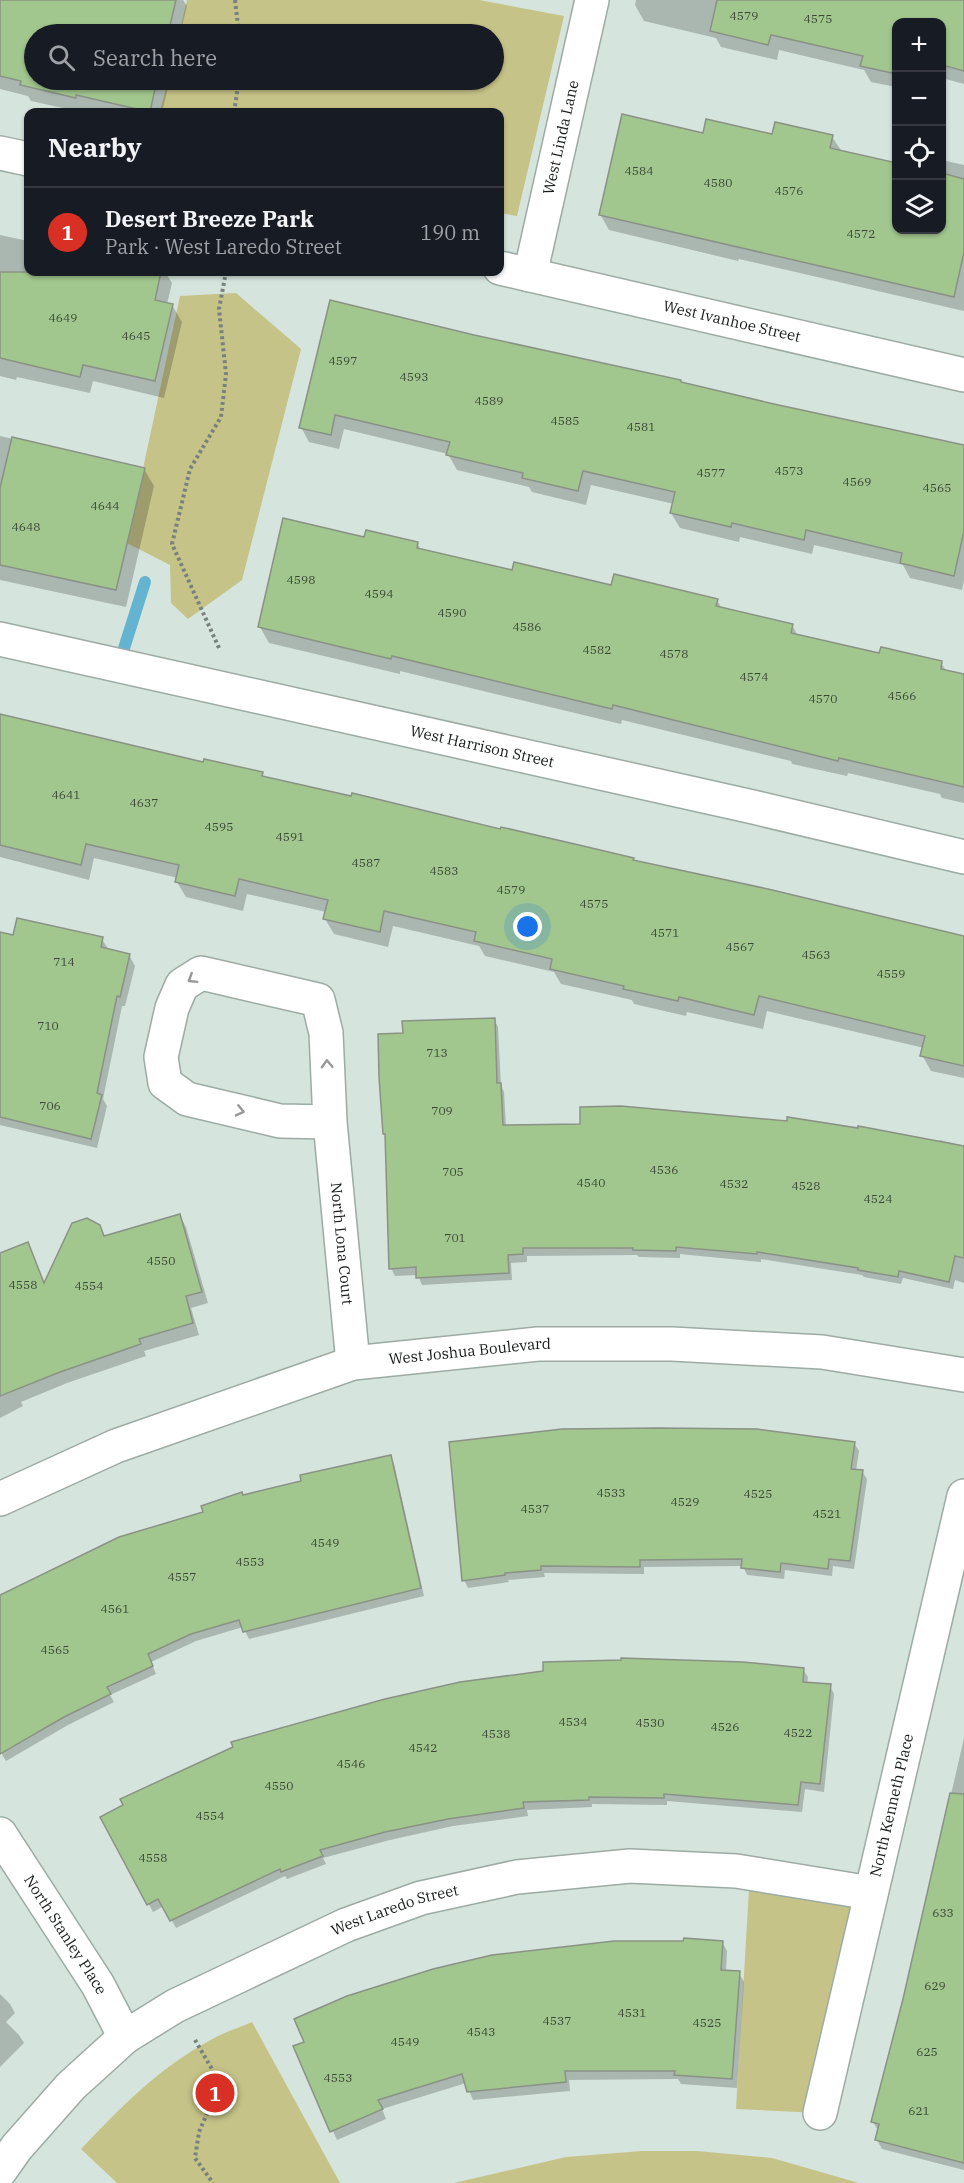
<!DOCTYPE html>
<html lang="en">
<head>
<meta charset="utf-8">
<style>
	:root { --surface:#171b24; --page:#20242c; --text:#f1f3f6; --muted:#9ea1a6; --line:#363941; --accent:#d93025 }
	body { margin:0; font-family:"IBM Plex Serif",serif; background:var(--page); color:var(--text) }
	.controls { position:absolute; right:18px; top:18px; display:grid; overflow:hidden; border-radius:12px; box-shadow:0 2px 4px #0004 }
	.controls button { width:54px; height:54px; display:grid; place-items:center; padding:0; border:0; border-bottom:2px solid var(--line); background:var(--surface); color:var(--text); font:30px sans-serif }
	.you { position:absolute; left:528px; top:927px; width:21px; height:21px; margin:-15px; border:4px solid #fff; border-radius:50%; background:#1a73e8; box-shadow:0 0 0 9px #1a73e833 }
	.badge { display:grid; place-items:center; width:39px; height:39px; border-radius:50%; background:var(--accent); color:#fff; font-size:20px; font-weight:700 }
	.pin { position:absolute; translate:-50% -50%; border:3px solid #fff; box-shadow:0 2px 6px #0006 }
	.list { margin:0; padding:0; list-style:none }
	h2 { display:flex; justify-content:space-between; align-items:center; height:78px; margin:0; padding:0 24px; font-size:26px }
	h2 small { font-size:20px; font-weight:400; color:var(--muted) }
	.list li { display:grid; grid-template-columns:39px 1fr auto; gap:18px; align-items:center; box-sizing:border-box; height:90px; padding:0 24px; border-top:2px solid var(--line) }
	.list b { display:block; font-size:22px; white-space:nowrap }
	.list p { margin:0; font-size:20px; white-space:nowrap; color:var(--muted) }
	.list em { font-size:20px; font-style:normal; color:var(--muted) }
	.icon { flex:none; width:33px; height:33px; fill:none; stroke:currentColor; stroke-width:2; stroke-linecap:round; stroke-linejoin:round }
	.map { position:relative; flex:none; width:964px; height:2183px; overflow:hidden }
	.search { position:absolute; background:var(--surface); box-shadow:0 2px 4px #0004; left:24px; top:24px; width:480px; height:66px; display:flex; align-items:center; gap:15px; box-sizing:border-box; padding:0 21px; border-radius:33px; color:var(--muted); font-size:22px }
	.panel { position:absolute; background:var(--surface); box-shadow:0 2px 4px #0004; left:24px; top:108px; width:480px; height:168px; border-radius:12px }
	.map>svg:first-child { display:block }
	.green { fill:#c6c388 }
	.shadow { fill:#0003 }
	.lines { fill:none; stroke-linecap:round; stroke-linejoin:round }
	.stream { stroke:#64b3d1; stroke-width:12 }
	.building { fill:#a2c78e; stroke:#8a9286; stroke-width:1.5 }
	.minor-casing { stroke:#9caba4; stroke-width:36 }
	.tertiary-casing { stroke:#9caba4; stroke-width:36 }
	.path { stroke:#78827d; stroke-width:4; stroke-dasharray:3 3; stroke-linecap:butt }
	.minor { stroke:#fff; stroke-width:33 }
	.tertiary { stroke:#fff; stroke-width:33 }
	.oneway { stroke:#979998 }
	.labels { text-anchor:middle; stroke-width:6; stroke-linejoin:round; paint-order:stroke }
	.number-label { font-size:12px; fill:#3a4736 }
	.street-label { font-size:15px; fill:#171c19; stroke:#fff }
</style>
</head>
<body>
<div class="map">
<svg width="964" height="2183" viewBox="0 0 964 2183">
	<rect width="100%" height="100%" fill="#d5e4dd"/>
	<g class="green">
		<path d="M187,0H479L564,16L517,216L500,213V112H160L168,80H494V34H179Z"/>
		<path d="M236,293L301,349L242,580L188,619L171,603L170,565L127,543L180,296Z"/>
		<path d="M750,1873L871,1893L818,2113L736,2109Z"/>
		<path d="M252,2022L340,2183H117L81,2149C119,2109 160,2067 209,2041C222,2033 238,2028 252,2022Z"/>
		<path d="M642,2151H697L772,2158L859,2183H454L566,2157Z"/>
	</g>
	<g class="shadow">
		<path d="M0,0H183L187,6L180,34H34V80H170L162,112H93L85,111L84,112H81L31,101L28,96L0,89Z"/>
		<path d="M636,0H964V84L942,78V22H896V87L871,82L864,70L779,50L777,60L721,47L716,38L644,21L635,5Z"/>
		<path d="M704,135L832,137L896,230H942V160L964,165V311L739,259L738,261L609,230L600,214Z"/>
		<path d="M0,235L28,241V272H165L172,283L167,304L172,305L182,322L164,398L93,381L90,393L17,377L16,380L0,376Z"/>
		<path d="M474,336L680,381L682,384L964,447V580L962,590L910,578L903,565L814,545L812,554L740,537L739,542L680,528L671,513L674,504L591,485L586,505L532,492L529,487L457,470L448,454L344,429L339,449L309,442L301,427Z"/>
		<path d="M0,436L144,469L154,486L126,607L0,580Z"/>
		<path d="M366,539L417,543L421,550L513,572L717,600L722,609L792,625L798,636L880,655L941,663L947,672L964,676V803L942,798L940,794L848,773L847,776L792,764L791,761L622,720L621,724L400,671V674L269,643L260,627Z"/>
		<path d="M0,715L204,764L262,774L265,778L964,937V1078L931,1071L922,1055L924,1048L767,1011L763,1029L687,1012L686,1016L634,1004L632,1000L561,984L554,972L485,956L479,946L393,926L388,947L334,934L325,919L326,912L247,894L243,911L186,897L177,882L178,878L94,858L89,880L0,857Z"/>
		<path d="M0,934L14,937L102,939L108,949L129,955L135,966L125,1006H122L103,1099L107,1106L97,1148L0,1125Z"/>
		<path d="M494,1019L498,1027L501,1086L504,1092L506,1126L939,1142L940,1140L964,1146V1283L955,1280L953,1289L903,1278L901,1284L864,1277L862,1275L761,1259V1262L680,1254V1258L639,1257L637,1255L527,1256V1262L511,1263L512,1280L422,1285L418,1275L395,1276L391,1268L387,1137L385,1134L404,1034Z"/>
		<path d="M180,1216L186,1227L208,1303L191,1308L199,1335L144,1351L146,1356L67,1383L21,1402L23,1406L0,1418V1254L28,1244L45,1284L99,1226L105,1237Z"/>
		<path d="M854,1443L859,1451L856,1471H862L867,1479L854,1569L833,1566L832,1576L785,1570L784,1579L747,1575L743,1566L644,1567V1574L544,1573L545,1577L508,1580L509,1582L468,1588L464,1580Z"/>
		<path d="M390,1456L394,1464L424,1596L249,1639L243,1627L196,1641L151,1662L156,1674L110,1695L114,1702L68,1725L6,1761L0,1751V1598L243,1497Z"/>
		<path d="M803,1670L808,1677L807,1684L830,1686L834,1694L824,1792L805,1789L802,1812L667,1801V1805L592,1804V1807L527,1810L528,1816L453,1826L390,1840L323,1858L326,1864L287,1879L285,1876L176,1928L164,1906L153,1912L102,1818Z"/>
		<path d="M964,1738V2170L882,2149L877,2140L879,2132L873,2122L904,1999Z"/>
		<path d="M722,1942L727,1951L726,1972L739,1973L744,1982L737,2088L681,2084L678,2079L569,2080L570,2091L473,2100L466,2083L382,2109L386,2119L337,2140L295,2047Z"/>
		<path d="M0,1994L10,2004L15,2013L6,2022L19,2035L24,2043L0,2067Z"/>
	</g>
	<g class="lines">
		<path class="stream" d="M119,664L145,582"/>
	</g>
	<g class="building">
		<path d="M0,0H176L168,34H34V80H157L150,112L76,95V98L20,85L21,81L0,76Z"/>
		<path d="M717,0H964V71L942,65V22H897V55L892,73L860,66L863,56L771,35L768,45L710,31Z"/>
		<path d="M622,114L703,133L706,119L772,134L775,122L833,135L830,148L897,163V230H942V173L964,179V252L954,297L599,215Z"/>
		<path d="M0,272H161L155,300L173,304L155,381L83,365L80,377L0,358Z"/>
		<path d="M330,300L474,335L681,380V382L774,404L964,445V531L954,576L900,563L902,553L806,530L804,540L732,523L731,527L670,513L675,492L583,471L578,491L522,478L523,473L446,455L450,442L335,415L331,435L299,428Z"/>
		<path d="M12,437L145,468L116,590L0,565V488Z"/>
		<path d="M283,518L364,537L366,530L418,542L417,548L512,570L514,562L611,585L614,574L718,599L716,606L793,624L791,633L879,653L881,647L942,661L941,669L964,674V787L839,758L838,761L613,705L612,709L392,656L391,659L258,627Z"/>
		<path d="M0,714L203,762L204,759L263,772L262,776L351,796L352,793L500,829L501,827L579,845L634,858L633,860L768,889L964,936V1066L920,1056L925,1036L759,996L754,1015L679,997L678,1001L623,989L624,986L550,969L552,959L474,941L476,932L384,911L380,932L323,919L328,900L239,879L235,896L175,882L179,865L86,844L81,865L0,845Z"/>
		<path d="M17,918L103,937L101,947L130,954L120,997L117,996L97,1093L102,1095L91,1139L0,1117V932L13,935Z"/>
		<path d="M495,1018L497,1083H501L503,1125L580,1124V1107L621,1106L787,1121V1117L858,1128V1126L964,1146V1258L955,1256L949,1282L899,1271L898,1277L858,1270V1268L757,1252V1254L676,1247V1251L633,1250V1248H523V1254L508,1255L509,1273L416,1278V1267L389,1269L385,1134H383L379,1077L378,1034L403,1033L402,1021Z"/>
		<path d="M180,1214L202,1292L186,1296L193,1323L139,1339L141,1344L60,1372L0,1396V1253L28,1242L44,1283L72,1223L87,1218L100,1225L104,1236Z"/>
		<path d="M658,1428L757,1429L855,1442L851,1469L863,1470L850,1561L829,1559L828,1569L781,1563L780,1572L741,1568L742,1559L640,1560V1567L541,1566V1570L505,1573V1575L462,1581L449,1442L562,1429Z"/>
		<path d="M391,1455L421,1588L243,1632L239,1620L191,1634L148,1654L153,1666L107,1687L111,1694L64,1717L0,1754V1595L119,1537L203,1512L201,1506L242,1492L243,1495L301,1481L300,1475Z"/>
		<path d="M621,1658L743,1662L804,1668L803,1682L831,1684L820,1784L801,1782L798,1805L664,1794V1798L589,1797V1800L523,1802L524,1808L448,1819L385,1832L320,1850L323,1856L281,1872L280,1869L170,1921L158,1899L147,1905L100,1817L123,1805L120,1799L233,1747L231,1742L385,1699L460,1682L543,1671V1662L621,1660Z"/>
		<path d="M950,1793L964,1794V2163L875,2140L879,2124L871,2122L903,1999Z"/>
		<path d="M684,1938L723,1941L721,1970L740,1971L732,2079L674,2075L675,2071H565L566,2082L467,2092L462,2074L378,2100L383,2109L330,2132L293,2046L304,2042L294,2019L347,1996L433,1969L492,1955L614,1941H683Z"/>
	</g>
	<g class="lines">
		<g class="minor-casing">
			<g id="minor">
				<path d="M0,153L28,159"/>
				<path id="s1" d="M500,268L964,375"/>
				<path id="s2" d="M530,275L592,0"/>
				<path id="s3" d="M0,639L753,807L964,857"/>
				<path id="s4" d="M330,1122L280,1121L187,1099L165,1083L161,1057L172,1008L182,985L201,973L318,1000L326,1033L330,1122L353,1363"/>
				<path id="s5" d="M0,1834L98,1985L125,2037"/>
				<path id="s6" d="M820,2113L964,1496"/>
				<path id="s7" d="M0,2171L17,2147L71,2086L125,2037L175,2006L346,1925L421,1898L517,1877L630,1866L736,1871L871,1893"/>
			</g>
		</g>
		<g class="tertiary-casing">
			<g id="tertiary">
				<path id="s8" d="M0,1499L116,1446L353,1363L538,1344H672L822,1352L964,1375"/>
			</g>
		</g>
		<g class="path">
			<path d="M235,0L239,34"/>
			<path d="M234,112L239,80"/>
			<path d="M219,648L172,544L190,469L221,417L226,374L219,309L226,272"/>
			<path d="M195,2040L212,2069V2102L199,2132L195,2158L213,2183"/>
		</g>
		<use href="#minor" class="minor"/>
		<use href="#tertiary" class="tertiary"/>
	</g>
	<defs><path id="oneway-chevron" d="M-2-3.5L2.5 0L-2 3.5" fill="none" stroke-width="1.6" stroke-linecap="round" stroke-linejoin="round" transform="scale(1.5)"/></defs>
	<g class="oneway">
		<use href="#oneway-chevron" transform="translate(192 979) rotate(148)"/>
		<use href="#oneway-chevron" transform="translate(327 1064) rotate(-92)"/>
		<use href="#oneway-chevron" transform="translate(240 1111) rotate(13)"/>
	</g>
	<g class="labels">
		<g class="number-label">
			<text x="744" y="20">4579</text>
			<text x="818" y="23">4575</text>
			<text x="639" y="175">4584</text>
			<text x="718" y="187">4580</text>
			<text x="789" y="195">4576</text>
			<text x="861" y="238">4572</text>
			<text x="63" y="322">4649</text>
			<text x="136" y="340">4645</text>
			<text x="343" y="365">4597</text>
			<text x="414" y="381">4593</text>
			<text x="489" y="405">4589</text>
			<text x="565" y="425">4585</text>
			<text x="641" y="431">4581</text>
			<text x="789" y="475">4573</text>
			<text x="711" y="477">4577</text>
			<text x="857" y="486">4569</text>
			<text x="937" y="492">4565</text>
			<text x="105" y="510">4644</text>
			<text x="26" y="531">4648</text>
			<text x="301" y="584">4598</text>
			<text x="379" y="598">4594</text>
			<text x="452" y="617">4590</text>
			<text x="527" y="631">4586</text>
			<text x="597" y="654">4582</text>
			<text x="674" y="658">4578</text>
			<text x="754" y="681">4574</text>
			<text x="902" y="700">4566</text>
			<text x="823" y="703">4570</text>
			<text x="66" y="799">4641</text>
			<text x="144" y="807">4637</text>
			<text x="219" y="831">4595</text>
			<text x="290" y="841">4591</text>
			<text x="366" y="867">4587</text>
			<text x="444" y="875">4583</text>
			<text x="511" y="894">4579</text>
			<text x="594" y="908">4575</text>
			<text x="665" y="937">4571</text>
			<text x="740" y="951">4567</text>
			<text x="816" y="959">4563</text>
			<text x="64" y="966">714</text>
			<text x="891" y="978">4559</text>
			<text x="48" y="1030">710</text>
			<text x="437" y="1057">713</text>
			<text x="50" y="1110">706</text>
			<text x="442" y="1115">709</text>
			<text x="664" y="1174">4536</text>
			<text x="453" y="1176">705</text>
			<text x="591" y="1187">4540</text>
			<text x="734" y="1188">4532</text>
			<text x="806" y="1190">4528</text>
			<text x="878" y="1203">4524</text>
			<text x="455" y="1242">701</text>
			<text x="161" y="1265">4550</text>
			<text x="23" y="1289">4558</text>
			<text x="89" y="1290">4554</text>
			<text x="611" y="1497">4533</text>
			<text x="758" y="1498">4525</text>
			<text x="685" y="1506">4529</text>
			<text x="535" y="1513">4537</text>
			<text x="827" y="1518">4521</text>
			<text x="325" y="1547">4549</text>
			<text x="250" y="1566">4553</text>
			<text x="182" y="1581">4557</text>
			<text x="115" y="1613">4561</text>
			<text x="55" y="1654">4565</text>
			<text x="573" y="1726">4534</text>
			<text x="650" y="1727">4530</text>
			<text x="725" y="1731">4526</text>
			<text x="798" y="1737">4522</text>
			<text x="496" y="1738">4538</text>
			<text x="423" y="1752">4542</text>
			<text x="351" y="1768">4546</text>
			<text x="279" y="1790">4550</text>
			<text x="210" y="1820">4554</text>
			<text x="153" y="1862">4558</text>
			<text x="943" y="1917">633</text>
			<text x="935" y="1990">629</text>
			<text x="632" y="2017">4531</text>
			<text x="557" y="2025">4537</text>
			<text x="707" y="2027">4525</text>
			<text x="481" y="2036">4543</text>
			<text x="405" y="2046">4549</text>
			<text x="927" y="2056">625</text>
			<text x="338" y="2082">4553</text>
			<text x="919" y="2115">621</text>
		</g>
		<g class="street-label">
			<text dy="5" stroke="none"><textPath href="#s2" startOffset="141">West Linda Lane</textPath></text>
			<text dy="5" stroke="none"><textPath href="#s1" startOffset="238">West Ivanhoe Street</textPath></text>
			<text dy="5" stroke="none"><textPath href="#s3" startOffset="494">West Harrison Street</textPath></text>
			<text dy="5" stroke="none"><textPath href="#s4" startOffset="662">North Lona Court</textPath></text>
			<text dy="5" stroke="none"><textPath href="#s8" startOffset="496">West Joshua Boulevard</textPath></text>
			<text dy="5" stroke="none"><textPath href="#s6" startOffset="316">North Kenneth Place</textPath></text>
			<text dy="5" stroke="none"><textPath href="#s7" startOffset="483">West Laredo Street</textPath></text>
			<text dy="5" stroke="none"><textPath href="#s5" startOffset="120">North Stanley Place</textPath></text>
		</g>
	</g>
</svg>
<div class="controls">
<button>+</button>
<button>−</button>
<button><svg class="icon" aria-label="locate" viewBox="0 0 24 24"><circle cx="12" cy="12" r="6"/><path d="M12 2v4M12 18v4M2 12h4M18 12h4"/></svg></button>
<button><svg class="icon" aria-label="layers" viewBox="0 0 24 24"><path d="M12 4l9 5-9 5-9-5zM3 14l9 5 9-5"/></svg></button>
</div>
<div class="you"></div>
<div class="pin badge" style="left:215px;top:2093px">1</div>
<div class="search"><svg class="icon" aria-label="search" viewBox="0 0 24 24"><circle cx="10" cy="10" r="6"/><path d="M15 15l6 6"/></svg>Search here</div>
<section class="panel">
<h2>Nearby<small></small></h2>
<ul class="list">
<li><span class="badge">1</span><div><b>Desert Breeze Park</b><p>Park · West Laredo Street</p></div><em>190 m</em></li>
</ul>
</section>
</div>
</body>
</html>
